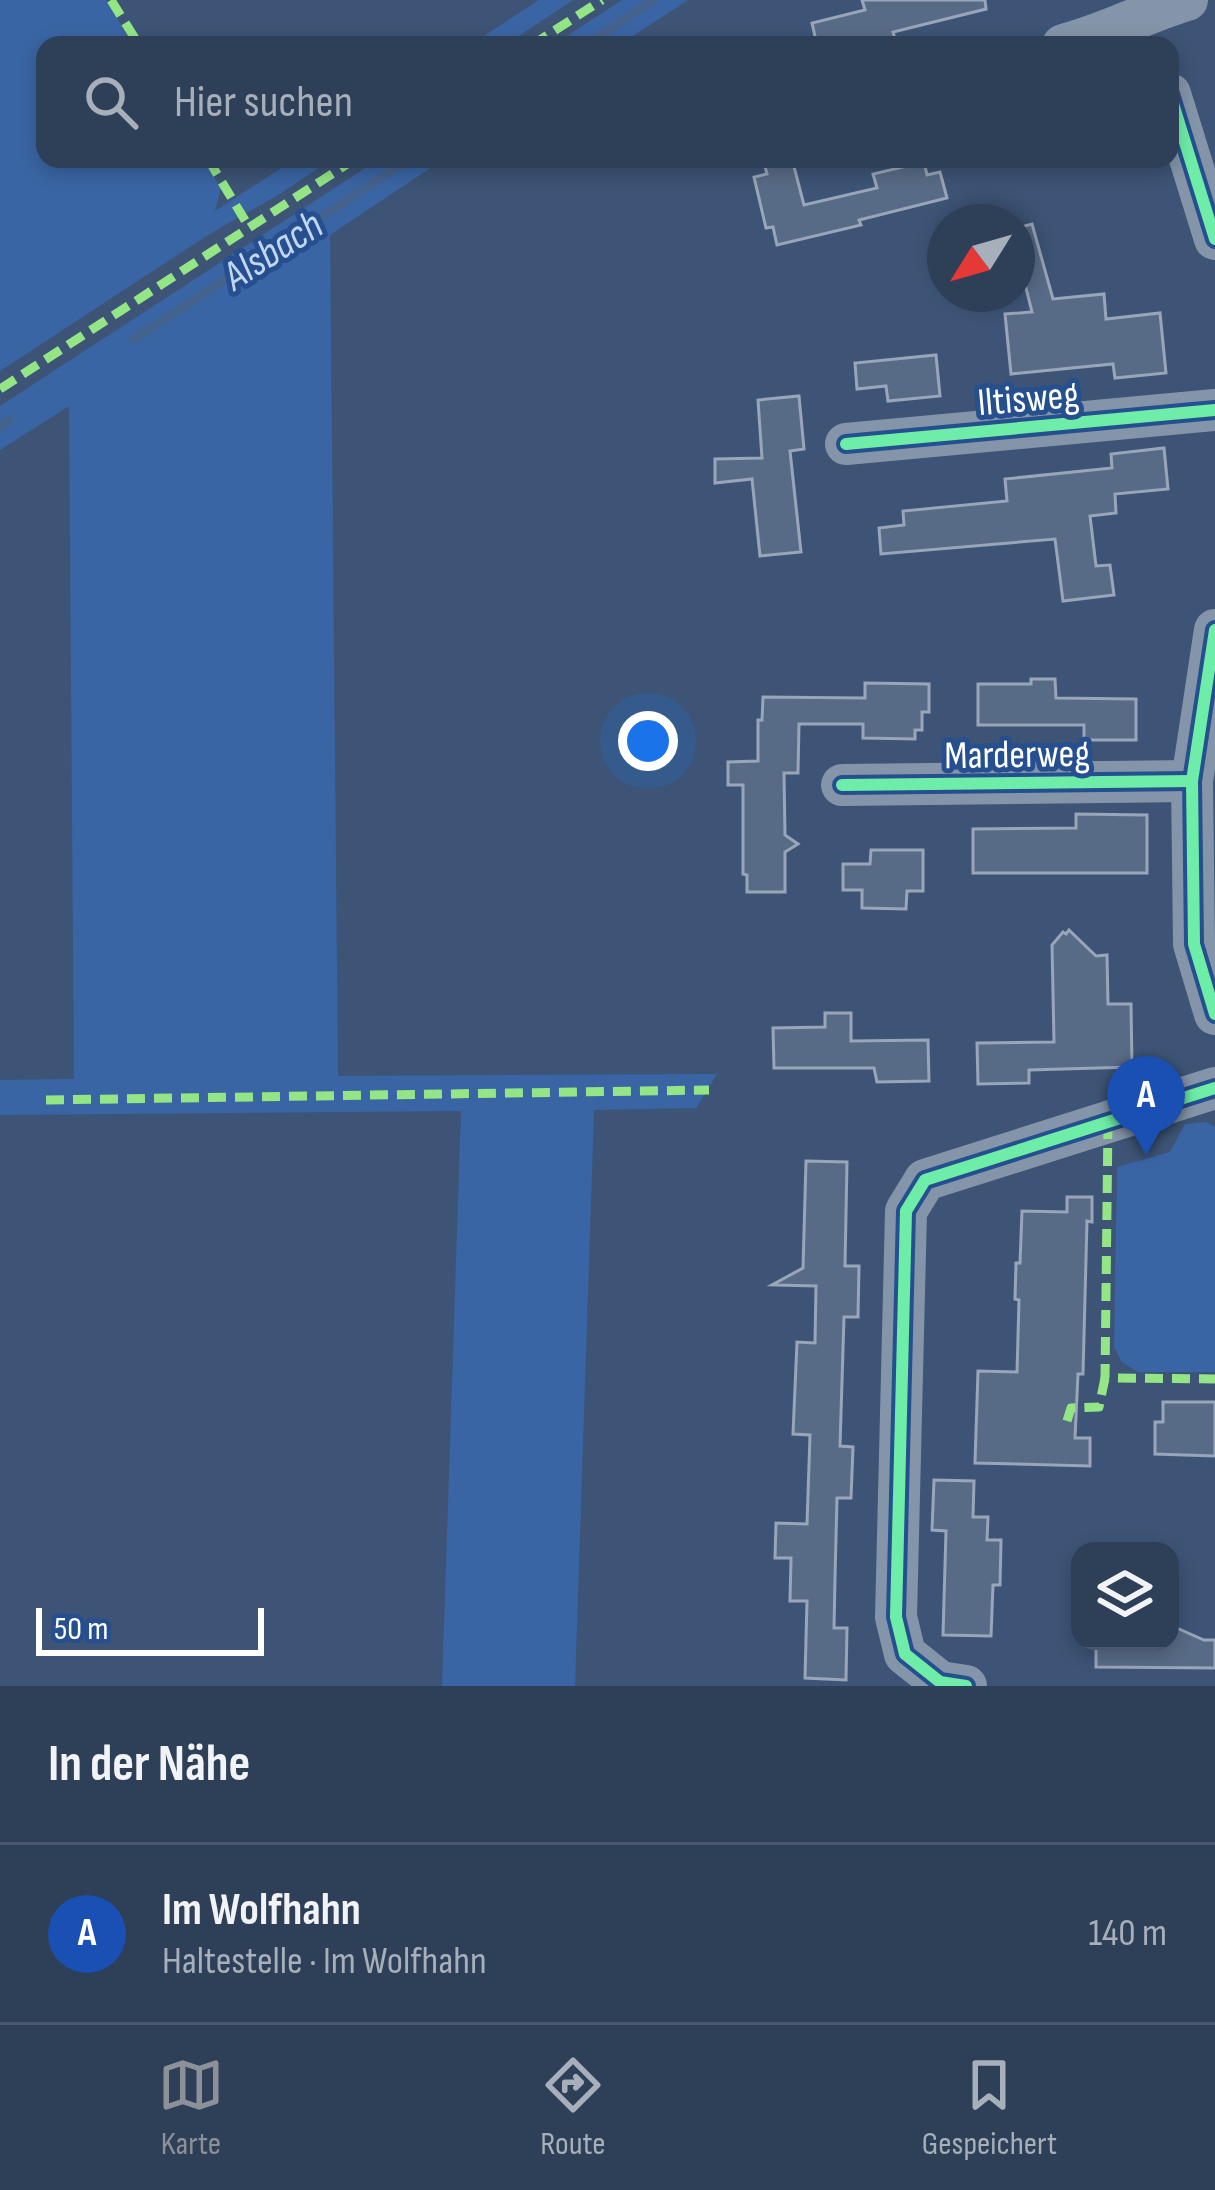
<!DOCTYPE html>
<html lang="de">
<head>
<meta charset="utf-8">
<style>
	:root { --surface:#2e3f58; --page:#36465e; --text:#f1f3f6; --muted:#a7afba; --line:#49586e; --accent:#8c9099 }
	body { margin:0; font-family:"Sofia Sans Condensed",sans-serif; background:var(--page); color:var(--text) }
	.controls { position:absolute; right:36px; bottom:36px; display:grid; overflow:hidden; border-radius:24px; box-shadow:0 6px 18px #0003 }
	.controls button { width:108px; height:108px; display:grid; place-items:center; padding:0; border:0; border-bottom:3px solid var(--line); background:var(--surface); color:var(--text); font:60px sans-serif }
	.compass { position:absolute; left:927px; top:204px; width:108px; height:108px; border-radius:50%; background:var(--surface); box-shadow:0 6px 18px #0003; rotate:233deg }
	.scale { position:absolute; left:36px; bottom:30px; width:228px; box-sizing:border-box; padding-left:12px; border:6px solid #fff; border-top:0; font-size:33px; line-height:42px; white-space:nowrap; color:#fff; -webkit-text-stroke:9px #254f8e; paint-order:stroke }
	.you { position:absolute; left:648px; top:741px; width:42px; height:42px; margin:-30px; border:9px solid #fff; border-radius:50%; background:#1a73e8; box-shadow:0 0 0 18px #1a73e833 }
	.badge { display:grid; place-items:center; width:78px; height:78px; border-radius:50%; background:var(--accent); color:#fff; font-size:39px; font-weight:700 }
	.pin { position:absolute; translate:-50% -99px; filter:drop-shadow(0 3px 6px #0008) }
	.pin::after { content:''; position:absolute; top:63px; width:42px; height:36px; background:inherit; clip-path:polygon(0 0,100% 0,50% 100%) }
	.list { margin:0; padding:0; list-style:none }
	h2 { display:flex; justify-content:space-between; align-items:center; height:156px; margin:0; padding:0 48px; font-size:51px }
	h2 small { font-size:39px; font-weight:400; color:var(--muted) }
	.list li { display:grid; grid-template-columns:78px 1fr auto; gap:36px; align-items:center; box-sizing:border-box; height:180px; padding:0 48px; border-top:3px solid var(--line) }
	.list b { display:block; font-size:45px; white-space:nowrap }
	.list p { margin:0; font-size:39px; white-space:nowrap; color:var(--muted) }
	.list em { font-size:39px; font-style:normal; color:var(--muted) }
	.icon { flex:none; width:66px; height:66px; fill:none; stroke:currentColor; stroke-width:2; stroke-linecap:round; stroke-linejoin:round }
	.map { position:relative; flex:none; width:1215px; height:1686px; overflow:hidden }
	.search { position:absolute; background:var(--surface); box-shadow:0 6px 18px #0003; left:36px; right:36px; top:36px; height:132px; display:flex; align-items:center; gap:30px; box-sizing:border-box; padding:0 42px; border-radius:24px; color:var(--muted); font-size:45px }
	.sheet { height:336px; background:var(--surface) }
	nav { display:flex; justify-content:space-around; align-items:center; box-sizing:border-box; height:168px; border-top:3px solid var(--line); background:var(--surface); font-size:33px; color:var(--muted) }
	nav a { display:grid; justify-items:center; gap:6px }
	nav .on { color:var(--accent) }
	.map>svg:first-child { display:block }
	.green { fill:#3a65a4 }
	.lines { fill:none; stroke-linecap:round; stroke-linejoin:round }
	.stream { stroke:#44628e; stroke-width:9 }
	.building { fill:#586b86; stroke:#99a5b8; stroke-width:3 }
	.minor { stroke:#8495a9; stroke-width:42 }
	.quiet { stroke:#94e586; stroke-width:9; stroke-dasharray:18 9; stroke-linecap:butt }
	.cycleway-casing { stroke:#254f8e; stroke-width:20 }
	.cycleway { stroke:#6deda7; stroke-width:12 }
	.labels { text-anchor:middle; stroke-width:10; stroke-linejoin:round; paint-order:stroke }
	.street-label { font-size:39px; fill:#fff; stroke:#254f8e }
	.water-label { font-size:42px; font-style:italic; fill:#c1d6f2; stroke:#254f8e }
</style>
</head>
<body>
<div class="map">
<svg width="1215" height="1686" viewBox="0 0 1215 1686">
	<rect width="100%" height="100%" fill="#3d5476"/>
	<g class="green">
		<path d="M0,0H106L133,45H45V159H203L221,188L215,211L295,159H332L283,192L208,235L0,371Z"/>
		<path d="M539,0H573L505,45H470Z"/>
		<path d="M622,0H688L619,45H553Z"/>
		<path d="M379,159H444L330,235L338,1076L717,1074L696,1108L594,1110L575,1686H442L461,1111L0,1115V1080L74,1079L69,406L0,450V406Z"/>
		<path d="M1206,1122L1215,1127V1372H1138L1122,1362L1114,1347L1117,1167L1170,1152L1185,1124Z"/>
	</g>
	<g class="lines">
		<g class="stream">
			<path d="M585,45L654,0"/>
			<path d="M134,339L410,159"/>
			<path d="M0,427L9,420"/>
		</g>
	</g>
	<g class="building">
		<path d="M862,0H985L986,9L893,32L897,45H817L812,23L865,10Z"/>
		<path d="M763,159H792L804,205L877,188L873,174L924,162L927,175L940,172L947,198L859,220L861,225L777,245L773,227L766,228L754,177L767,174Z"/>
		<path d="M1032,224L1053,299L1104,294L1106,319L1160,313L1166,373L1115,378L1113,364L1011,374L1005,314L1032,312L1017,252V228Z"/>
		<path d="M936,355L940,396L888,401L886,386L857,389L855,363Z"/>
		<path d="M799,396L804,449L790,451L801,552L760,556L752,479L715,483V459L762,458L758,400Z"/>
		<path d="M1164,448L1168,489L1115,494L1116,513L1090,516L1096,566L1110,565L1114,595L1063,601L1055,539L881,554L879,528L904,525L903,511L1007,501L1005,479L1112,468L1111,454Z"/>
		<path d="M1031,679H1055L1056,698L1136,699V740H1084V725H978V684H1031Z"/>
		<path d="M865,683L929,684V712H922V730H915V739L863,738V724H799L798,773H784L785,835L798,844L785,852V892H747V875L743,874V785H728V762L758,761V720H762L763,697L865,698Z"/>
		<path d="M1076,814L1147,815V873H973V829L1076,828Z"/>
		<path d="M871,850H923V891H907L906,909L862,908V890H843V864H870Z"/>
		<path d="M1069,930L1096,956L1107,955L1108,1004H1131L1132,1067L1029,1070V1083L978,1084L977,1043L1054,1042L1052,945L1063,932L1066,934Z"/>
		<path d="M825,1013H851V1041L928,1040L929,1081L877,1082L874,1068H774L773,1028L825,1027Z"/>
		<path d="M806,1161L847,1162L845,1266H859L858,1317H844L840,1446L853,1447L851,1498H837L835,1578L834,1628H847L846,1680L805,1678L807,1601H790L791,1558H775L776,1523L807,1524L810,1435L793,1434L797,1342L815,1343L816,1286L772,1285L803,1268Z"/>
		<path d="M1067,1197H1092V1222L1087,1221L1083,1374H1078L1075,1438H1090V1466L975,1463L978,1371L1017,1372L1019,1300L1015,1299L1016,1263H1020L1022,1211L1067,1212Z"/>
		<path d="M1163,1402H1215V1456L1155,1454V1422H1163Z"/>
		<path d="M934,1480L974,1481L973,1517H988L987,1540H1001L1000,1585H993L991,1636L943,1635L946,1531L932,1530Z"/>
		<path d="M1170,1625L1204,1640H1215V1668L1096,1667V1641H1170Z"/>
	</g>
	<g class="lines">
		<g class="minor">
			<path d="M1063,45C1106,34 1144,13 1187,0"/>
			<path d="M1170,94L1215,239"/>
			<path d="M846,444L1215,410"/>
			<path d="M1215,630L1192,781L1194,944L1215,1014"/>
			<path d="M842,785L1192,781"/>
			<path d="M966,1686L940,1682L905,1654L896,1617L906,1211L925,1180L1215,1088"/>
		</g>
		<g class="quiet">
			<path d="M111,0L139,45"/>
			<path d="M532,45L602,0"/>
			<path d="M208,159L249,227"/>
			<path d="M0,389L355,159"/>
			<path d="M46,1100L709,1090"/>
			<path d="M1108,1121L1105,1378L1215,1379"/>
			<path d="M1067,1421L1071,1408L1099,1407L1105,1378"/>
		</g>
		<g class="cycleway-casing">
			<g id="cycleway">
				<path d="M1170,94L1215,239"/>
				<path d="M846,444L1215,410"/>
				<path d="M1215,630L1192,781L1194,944L1215,1014"/>
				<path d="M842,785L1192,781"/>
				<path d="M966,1686L940,1682L905,1654L896,1617L906,1211L925,1180L1215,1088"/>
			</g>
		</g>
		<use href="#cycleway" class="cycleway"/>
	</g>
	<g class="labels">
		<g class="street-label">
			<text transform="translate(1028 397) rotate(-5)" y="14">Iltisweg</text>
			<text transform="translate(1017 753) rotate(-1)" y="14">Marderweg</text>
		</g>
		<g class="water-label">
			<text transform="translate(272 249) rotate(-33)" y="15">Alsbach</text>
		</g>
	</g>
</svg>
<div class="controls">
<button><svg class="icon" aria-label="layers" viewBox="0 0 24 24"><path d="M12 4l9 5-9 5-9-5zM3 14l9 5 9-5"/></svg></button>
</div>
<svg class="compass" viewBox="-18 -18 36 36"><path d="M0-13l5 13h-10z" fill="#e53935"/><path d="M0 13l5-13h-10z" fill="#a7afba"/></svg>
<div class="scale">50 m</div>
<div class="you"></div>
<div class="pin badge" style="left:1146px;top:1155px;background:#1a4fb4">A</div>
<div class="search"><svg class="icon" aria-label="search" viewBox="0 0 24 24"><circle cx="10" cy="10" r="6"/><path d="M15 15l6 6"/></svg>Hier suchen</div>
</div>
<section class="sheet">
<h2>In der Nähe<small></small></h2>
<ul class="list">
<li><span class="badge" style="background:#1a4fb4">A</span><div><b>Im Wolfhahn</b><p>Haltestelle · Im Wolfhahn</p></div><em>140 m</em></li>
</ul>
</section>
<nav>
<a class="on"><svg class="icon" aria-label="map" viewBox="0 0 24 24"><path d="M3 6l6-2 6 2 6-2v14l-6 2-6-2-6 2zM9 4v14M15 6v14"/></svg>Karte</a>
<a><svg class="icon" aria-label="directions" viewBox="0 0 24 24"><path d="M12 3l9 9-9 9-9-9zM9 14v-3h6M13 9l2 2-2 2"/></svg>Route</a>
<a><svg class="icon" aria-label="saved" viewBox="0 0 24 24"><path d="M7 4h10v16l-5-4-5 4z"/></svg>Gespeichert</a>
</nav>
</body>
</html>
